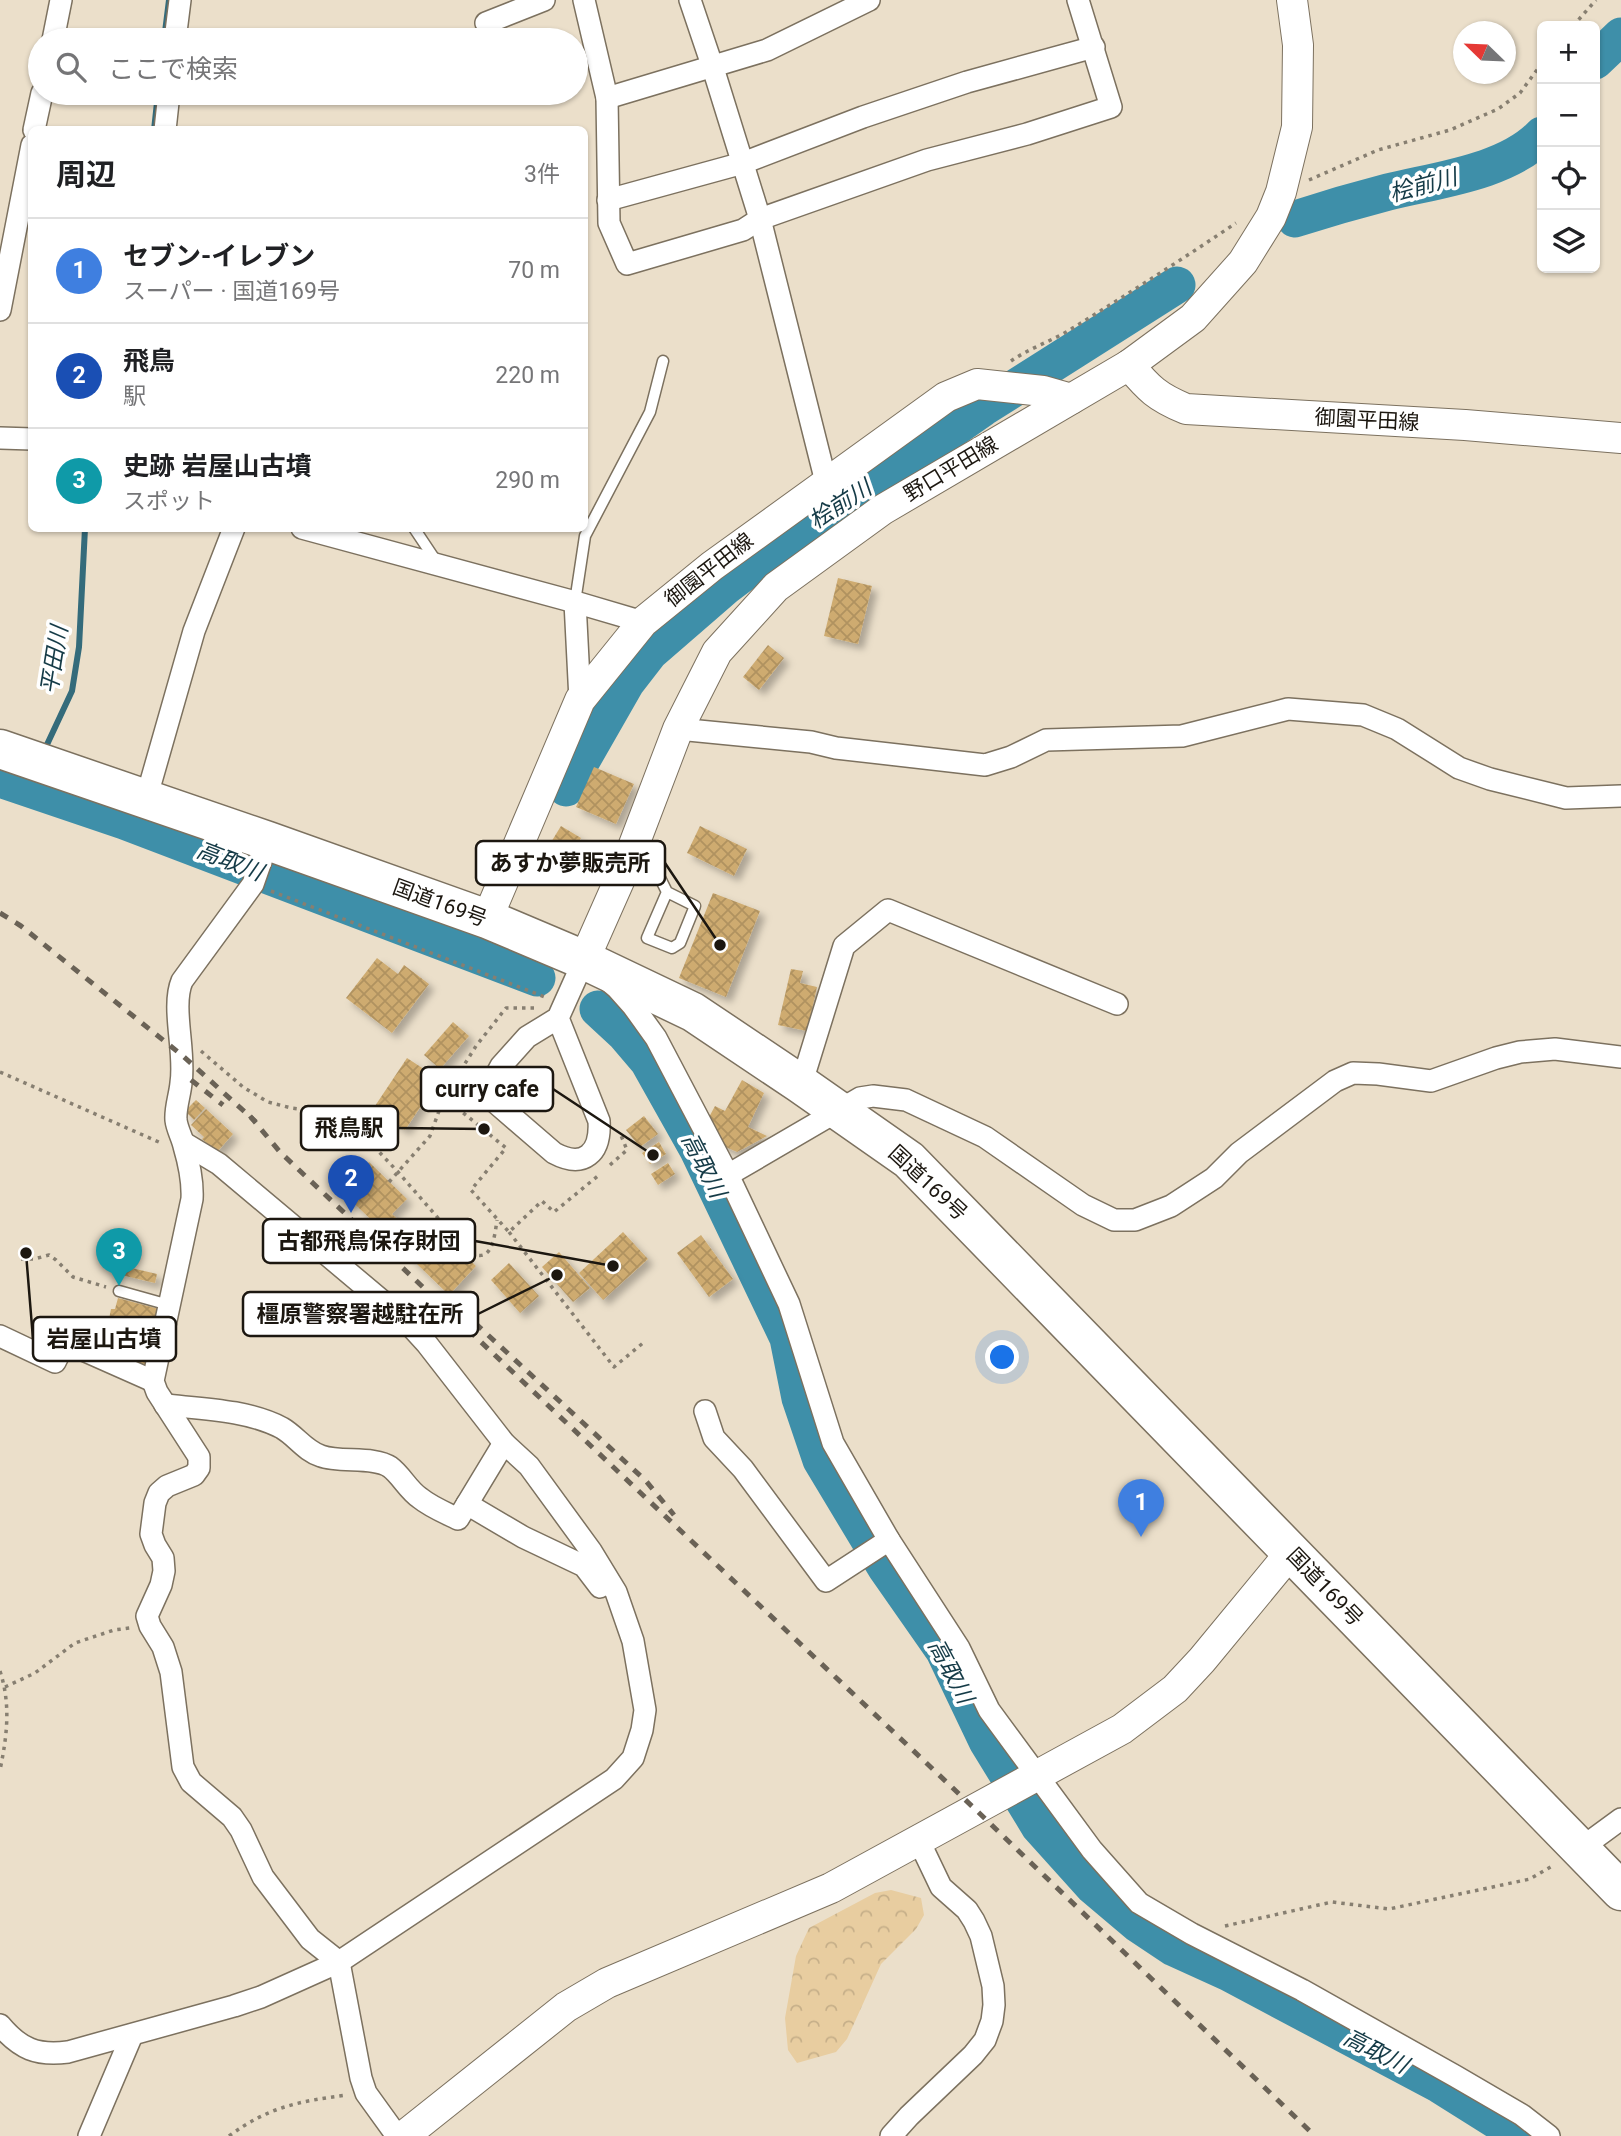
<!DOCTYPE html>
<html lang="ja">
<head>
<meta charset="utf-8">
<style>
	:root { --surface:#fff; --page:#f6f6f6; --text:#202124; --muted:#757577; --line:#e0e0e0; --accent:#845dd7 }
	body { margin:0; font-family:Roboto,"Noto Sans JP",sans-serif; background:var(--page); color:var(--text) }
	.controls { position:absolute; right:21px; top:21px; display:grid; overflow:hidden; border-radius:10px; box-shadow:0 2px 5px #0004 }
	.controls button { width:63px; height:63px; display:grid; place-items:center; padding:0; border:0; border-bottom:2px solid var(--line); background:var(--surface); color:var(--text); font:35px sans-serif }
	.compass { position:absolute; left:1453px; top:21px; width:63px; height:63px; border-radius:50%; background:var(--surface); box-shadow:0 2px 5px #0004; rotate:293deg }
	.you { position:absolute; left:1003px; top:1358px; width:24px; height:24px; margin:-18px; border:5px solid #fff; border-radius:50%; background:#1a73e8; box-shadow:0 0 0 10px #1a73e833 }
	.badge { display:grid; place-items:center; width:46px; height:46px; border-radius:50%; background:var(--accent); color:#fff; font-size:23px; font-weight:700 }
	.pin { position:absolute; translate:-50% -58px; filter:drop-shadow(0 2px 4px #0008) }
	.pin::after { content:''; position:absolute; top:37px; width:24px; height:21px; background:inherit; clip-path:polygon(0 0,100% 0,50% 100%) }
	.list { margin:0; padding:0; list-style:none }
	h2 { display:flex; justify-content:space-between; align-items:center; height:91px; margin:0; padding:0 28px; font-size:30px }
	h2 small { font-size:23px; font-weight:400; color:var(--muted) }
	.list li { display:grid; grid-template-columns:46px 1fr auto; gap:21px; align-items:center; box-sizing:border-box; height:105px; padding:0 28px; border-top:2px solid var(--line) }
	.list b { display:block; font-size:26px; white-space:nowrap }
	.list p { margin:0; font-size:23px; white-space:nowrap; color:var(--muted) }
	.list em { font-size:23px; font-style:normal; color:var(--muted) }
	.icon { flex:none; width:38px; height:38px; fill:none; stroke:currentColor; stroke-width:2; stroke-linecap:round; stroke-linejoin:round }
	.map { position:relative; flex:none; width:1621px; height:2136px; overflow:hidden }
	.search { position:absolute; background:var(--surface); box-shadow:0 2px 5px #0004; left:28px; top:28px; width:560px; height:77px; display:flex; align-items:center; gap:18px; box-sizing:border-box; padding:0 24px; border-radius:38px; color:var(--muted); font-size:26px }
	.panel { position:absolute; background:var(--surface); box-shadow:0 2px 5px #0004; left:28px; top:126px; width:560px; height:406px; border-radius:10px }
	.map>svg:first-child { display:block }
	.forest { fill:url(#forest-crowns) }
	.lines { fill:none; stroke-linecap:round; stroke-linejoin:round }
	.stream { stroke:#346b7b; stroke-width:6 }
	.river { stroke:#3e8fa9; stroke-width:37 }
	.building { fill:url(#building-cross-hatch); filter:url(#shadow) }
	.lane-casing { stroke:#7c715f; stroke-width:13 }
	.street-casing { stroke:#7c715f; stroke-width:24 }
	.secondary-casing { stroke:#7c715f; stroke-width:32 }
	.highway-casing { stroke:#7c715f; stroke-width:41 }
	.path { stroke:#877f71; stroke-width:3.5; stroke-dasharray:3.5 5; stroke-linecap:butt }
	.lane { stroke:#fff; stroke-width:10 }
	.street { stroke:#fff; stroke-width:21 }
	.secondary { stroke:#fff; stroke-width:30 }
	.highway { stroke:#fff; stroke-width:38 }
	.rail { stroke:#6a6256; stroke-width:5; stroke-dasharray:9 9; stroke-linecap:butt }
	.labels { text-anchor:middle; stroke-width:7; stroke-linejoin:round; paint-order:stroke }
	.street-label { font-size:21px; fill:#1c1710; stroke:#fff }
	.water-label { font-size:23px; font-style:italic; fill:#153b47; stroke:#fff }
	.leader { fill:none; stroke:#1c1710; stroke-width:2.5 }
	.callout-dot { fill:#1c1710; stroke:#fff; stroke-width:2.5 }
	.callout { fill:#fff; stroke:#1c1710; stroke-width:2.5 }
	.callout-label { font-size:23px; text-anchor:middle; font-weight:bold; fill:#1c1710 }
</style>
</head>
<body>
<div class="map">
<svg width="1621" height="2136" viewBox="0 0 1621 2136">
	<defs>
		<pattern id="forest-crowns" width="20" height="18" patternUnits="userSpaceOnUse" patternTransform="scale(1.75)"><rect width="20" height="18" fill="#e8cda0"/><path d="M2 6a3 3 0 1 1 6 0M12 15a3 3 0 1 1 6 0" fill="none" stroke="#c6af89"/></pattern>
		<pattern id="building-cross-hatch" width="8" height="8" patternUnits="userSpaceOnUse" patternTransform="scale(1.75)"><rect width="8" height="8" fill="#ceab70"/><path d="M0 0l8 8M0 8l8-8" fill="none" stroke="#b09260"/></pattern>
		<filter id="shadow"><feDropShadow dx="5.5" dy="5.5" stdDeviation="3.5" flood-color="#0004"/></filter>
	</defs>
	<rect width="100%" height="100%" fill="#ebdfca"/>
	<path class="forest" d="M891,1890L921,1898L924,1915L916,1929L881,1964L847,2039L836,2052L797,2063L788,2050L785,2018L796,1956L809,1928L875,1893Z"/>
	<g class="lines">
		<g class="stream">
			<path d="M164,40L169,0"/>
			<path d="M154,130L158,93"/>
			<path d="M44,751L72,691L79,647L85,528"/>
			<path d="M27,789L34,774"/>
		</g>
		<g class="river">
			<path d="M1595,61L1621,36"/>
			<path d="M1295,219C1326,209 1357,200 1388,192C1437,180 1507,172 1542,135"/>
			<path d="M0,779L124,821L537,978"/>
			<path d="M566,788L626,683L650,652L725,587L810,523L900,466L983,408L1177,285"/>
			<path d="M598,1009L625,1034L648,1061L698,1150L788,1338L800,1398L821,1460L886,1568L944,1651L987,1741L1039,1826L1093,1886L1138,1924L1174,1948L1229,1973L1440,2085L1521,2136"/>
		</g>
	</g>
	<g class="building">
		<path d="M838,578L872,586L858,644L824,636Z"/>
		<path d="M768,645L784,658L759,690L743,677Z"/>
		<path d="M594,767L634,784L616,824L576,807Z"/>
		<path d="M561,826L581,838L557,877L537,865Z"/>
		<path d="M700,826L747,849L734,876L687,853Z"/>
		<path d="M713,893L760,911L726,997L679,978Z"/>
		<path d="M377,958L398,974L404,965L429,984L392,1033L346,998Z"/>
		<path d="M791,969L803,971L800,983L817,987L807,1031L778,1025Z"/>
		<path d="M453,1022L469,1036L440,1069L424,1055Z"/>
		<path d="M407,1058L439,1079L405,1130L373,1109Z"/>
		<path d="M742,1080L764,1093L748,1127L767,1136L737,1152L721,1145L708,1119L715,1106L725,1111Z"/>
		<path d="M196,1100L205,1108L194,1120L185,1111Z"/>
		<path d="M206,1109L233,1134L217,1152L202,1139L204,1137L191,1125Z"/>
		<path d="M644,1116L658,1134L640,1147L626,1130Z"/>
		<path d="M659,1142L666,1154L650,1164L642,1153Z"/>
		<path d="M369,1162L407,1199L392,1214L427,1247L441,1233L476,1266L449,1295L332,1182L348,1166L357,1175Z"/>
		<path d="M668,1163L675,1174L658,1185L651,1174Z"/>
		<path d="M623,1232L648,1259L603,1300L579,1273Z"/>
		<path d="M701,1235L733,1279L709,1297L677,1253Z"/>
		<path d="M559,1252L590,1288L573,1302L542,1267Z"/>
		<path d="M509,1263L539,1296L520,1313L491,1280Z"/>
		<path d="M123,1266L157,1274L155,1283L121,1275Z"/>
		<path d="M118,1298L159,1309L154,1325L135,1320L125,1357L100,1350L103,1338L98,1337L102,1322L108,1324L111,1309H115Z"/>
		<path d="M146,1324L156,1327L145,1366L136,1363Z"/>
	</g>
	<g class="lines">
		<g class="lane-casing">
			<g id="lane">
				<path d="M414,528L436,561"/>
				<path d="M575,602L585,536L650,412L663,361"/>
				<path d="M630,865L660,878L667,892L695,906L680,943L672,948L647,938L667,892"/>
				<path d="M119,1291L169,1305"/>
			</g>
		</g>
		<g class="street-casing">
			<g id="street">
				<path d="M584,0L607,98L609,223L627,264L743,230L760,219L927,160L1027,134L1111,107L1078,0"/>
				<path d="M690,0L713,68L760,219L826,482"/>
				<path d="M486,23L544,0"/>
				<path d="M53,40L61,0"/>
				<path d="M175,40L180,0"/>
				<path d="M607,98L767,50L869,0"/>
				<path d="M34,130L42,93"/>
				<path d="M165,130L169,93"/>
				<path d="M608,200L743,163L863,117L967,82L1094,47"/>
				<path d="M0,310L32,145"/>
				<path d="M0,438L32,439"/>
				<path d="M302,528L575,602L643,622"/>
				<path d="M575,602L580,700"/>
				<path d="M678,729L811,742L836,748L985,765L1011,757L1046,740L1182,736L1288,709L1363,715L1397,729L1459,768L1490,779L1566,798L1621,796"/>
				<path d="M146,799L194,631L234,528"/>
				<path d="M268,841L253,884L182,981C171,1007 186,1052 181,1083C180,1095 175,1108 176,1120C177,1129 182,1137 184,1146C189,1163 193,1181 192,1199L153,1381L157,1392L199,1457V1468L194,1475L167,1486L159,1493L155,1503L151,1534L155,1545L163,1558L164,1571L161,1585L147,1616L150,1626L163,1647L171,1672L183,1767L191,1782L232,1817L241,1830L263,1877L310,1939L339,1962L361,2078L366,2093L397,2136"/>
				<path d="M558,1018L599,1121C601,1153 584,1169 554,1153L496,1103L492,1090L494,1079L501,1066L527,1037L558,1018L584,960L617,988L633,1006L656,1038L728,1175L789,1304L833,1443L889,1540L959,1648L989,1710L1092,1850L1139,1903L1192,1934L1302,1990L1455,2076L1522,2115L1549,2136"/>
				<path d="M799,1083L806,1069L844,946L888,910L1117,1004"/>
				<path d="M728,1175L860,1098L873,1096L906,1100L985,1137L1083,1205L1114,1220H1135L1171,1206L1214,1178L1239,1153L1335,1081L1353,1073L1378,1074L1431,1081L1496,1058L1520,1052L1555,1049L1621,1057"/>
				<path d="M0,1336L55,1362L65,1342L153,1381"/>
				<path d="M165,1405C203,1409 248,1410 282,1428C296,1436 305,1451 321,1456C340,1463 374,1456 390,1467C401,1475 408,1490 420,1498C431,1507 446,1513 458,1519L504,1443"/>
				<path d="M705,1411L714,1438L743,1469L826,1581L889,1540"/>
				<path d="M467,1504L523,1537L584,1566L600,1587"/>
				<path d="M1580,1849L1621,1819"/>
				<path d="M0,2025C20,2049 37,2056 68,2052L234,2006L261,1997L339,1962L614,1779L633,1758L642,1730L645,1710L633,1641L616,1592L591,1551L529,1466L504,1443L427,1344L406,1321L219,1164L184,1143"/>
				<path d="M89,2136L132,2035"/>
				<path d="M891,2136L909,2116L973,2055L985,2040L992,2021L994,2005L993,1986L981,1936L974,1921L967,1910L941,1887L919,1841"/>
			</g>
		</g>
		<g class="secondary-casing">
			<g id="secondary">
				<path d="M1129,365C1149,389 1157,397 1186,409L1465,425L1621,438"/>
				<path d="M487,919L580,700L643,622L712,566L946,397L977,384L1043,391L1071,399"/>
				<path d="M584,960L627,863L678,729L717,652L776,587L882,510L1129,365L1193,318L1243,262L1271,217L1281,192L1297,127L1298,45L1292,0"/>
				<path d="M404,2136L566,2007L607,1983L831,1888L1122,1729L1175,1689L1202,1660L1291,1552"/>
			</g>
		</g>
		<g class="highway-casing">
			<path id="highway" d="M0,749L268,841L487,919L584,960L693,1012L799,1083L909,1160L1621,1891"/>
		</g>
		<g class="path">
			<path d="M1573,26L1596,0"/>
			<path d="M1309,180L1378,150L1450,130L1498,109L1520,93L1542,63"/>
			<path d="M1011,361C1028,349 1049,342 1068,331C1125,296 1181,260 1236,223"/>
			<path d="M271,891L545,997"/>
			<path d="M534,1008H506L476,1046L444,1097L506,1148L471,1190L509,1232L542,1201L554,1212L599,1175"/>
			<path d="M201,1051L243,1087L268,1102L291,1108L333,1113L351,1122L398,1172L465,1249C491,1268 494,1241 497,1220"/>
			<path d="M0,1072L161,1143"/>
			<path d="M610,1165L627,1150L620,1133"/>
			<path d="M389,1182L430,1136L444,1097"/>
			<path d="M509,1232L614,1367L643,1343"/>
			<path d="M21,1259H34L49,1255L56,1260L73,1277L106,1287"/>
			<path d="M0,1671C11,1705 7,1736 0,1770"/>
			<path d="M5,1687L35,1673L75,1643L114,1630L130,1628"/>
			<path d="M1225,1926L1332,1902L1389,1909L1530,1879L1554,1865"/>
			<path d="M229,2136C268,2107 300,2101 347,2095"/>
		</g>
		<use href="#lane" class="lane"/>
		<use href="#street" class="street"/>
		<use href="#secondary" class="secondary"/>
		<use href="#highway" class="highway"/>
		<g class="rail">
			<path d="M0,913L21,926L183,1056L256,1122"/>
			<path d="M191,1080L223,1105"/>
			<path d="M250,1116L280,1152L975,1809L1315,2136"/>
			<path d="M475,1323L646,1481L674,1515"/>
		</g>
	</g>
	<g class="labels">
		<g class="street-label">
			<text transform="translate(1367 420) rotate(3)" y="7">御園平田線</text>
			<text transform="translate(951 469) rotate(-31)" y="7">野口平田線</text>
			<text transform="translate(709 570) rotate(-38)" y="7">御園平田線</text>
			<text transform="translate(440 903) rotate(20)" y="7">国道169号</text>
			<text transform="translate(928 1183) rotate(43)" y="7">国道169号</text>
			<text transform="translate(1325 1587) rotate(46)" y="7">国道169号</text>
		</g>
		<g class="water-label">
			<text transform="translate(1423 185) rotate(-15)" y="8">桧前川</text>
			<text transform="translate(840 504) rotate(-33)" y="8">桧前川</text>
			<text transform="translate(54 660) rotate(-81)" y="8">平田川</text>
			<text transform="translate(230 861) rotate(21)" y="8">高取川</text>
			<text transform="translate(704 1165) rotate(63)" y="8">高取川</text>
			<text transform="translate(951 1671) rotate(62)" y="8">高取川</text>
			<text transform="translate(1376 2051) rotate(27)" y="8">高取川</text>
		</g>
	</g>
	<path class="leader" d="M720 945L665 863M653 1155L553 1089M484 1129L398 1128M613 1266L475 1241M557 1275L478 1314M26 1253L33 1339"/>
	<g class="callout-dot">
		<circle cx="720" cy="945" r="7"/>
		<circle cx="653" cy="1155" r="7"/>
		<circle cx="484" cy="1129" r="7"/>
		<circle cx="613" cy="1266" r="7"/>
		<circle cx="557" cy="1275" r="7"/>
		<circle cx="26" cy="1253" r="7"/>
	</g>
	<g class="callout">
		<rect x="476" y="841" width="189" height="44" rx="7"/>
		<rect x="421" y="1067" width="132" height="44" rx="7"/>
		<rect x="301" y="1106" width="97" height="44" rx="7"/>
		<rect x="263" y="1219" width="212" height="44" rx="7"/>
		<rect x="243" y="1292" width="235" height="44" rx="7"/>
		<rect x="33" y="1317" width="143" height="44" rx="7"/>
	</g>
	<g class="callout-label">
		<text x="570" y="871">あすか夢販売所</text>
		<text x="487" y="1097">curry cafe</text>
		<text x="349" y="1136">飛鳥駅</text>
		<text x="369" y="1249">古都飛鳥保存財団</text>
		<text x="360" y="1322">橿原警察署越駐在所</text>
		<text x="104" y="1347">岩屋山古墳</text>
	</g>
</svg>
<div class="controls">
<button>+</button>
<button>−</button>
<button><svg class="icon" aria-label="locate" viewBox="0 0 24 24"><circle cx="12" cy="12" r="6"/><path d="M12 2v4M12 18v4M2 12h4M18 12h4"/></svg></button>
<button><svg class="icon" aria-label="layers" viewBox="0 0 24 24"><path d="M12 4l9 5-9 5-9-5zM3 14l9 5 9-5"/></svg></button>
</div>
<svg class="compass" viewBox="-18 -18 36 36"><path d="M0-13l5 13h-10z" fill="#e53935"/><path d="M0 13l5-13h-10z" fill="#757577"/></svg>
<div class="you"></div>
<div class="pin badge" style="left:1141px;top:1537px;background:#3f7fe0">1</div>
<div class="pin badge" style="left:351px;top:1213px;background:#1a4fb4">2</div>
<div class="pin badge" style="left:119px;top:1286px;background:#0f9aa8">3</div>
<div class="search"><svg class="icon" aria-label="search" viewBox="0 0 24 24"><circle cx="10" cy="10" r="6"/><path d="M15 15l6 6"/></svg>ここで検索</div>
<section class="panel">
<h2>周辺<small>3件</small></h2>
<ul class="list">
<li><span class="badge" style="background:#3f7fe0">1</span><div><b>セブン-イレブン</b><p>スーパー · 国道169号</p></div><em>70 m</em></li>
<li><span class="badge" style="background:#1a4fb4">2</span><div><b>飛鳥</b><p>駅</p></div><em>220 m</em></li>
<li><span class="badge" style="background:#0f9aa8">3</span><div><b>史跡 岩屋山古墳</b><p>スポット</p></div><em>290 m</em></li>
</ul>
</section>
</div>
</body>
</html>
